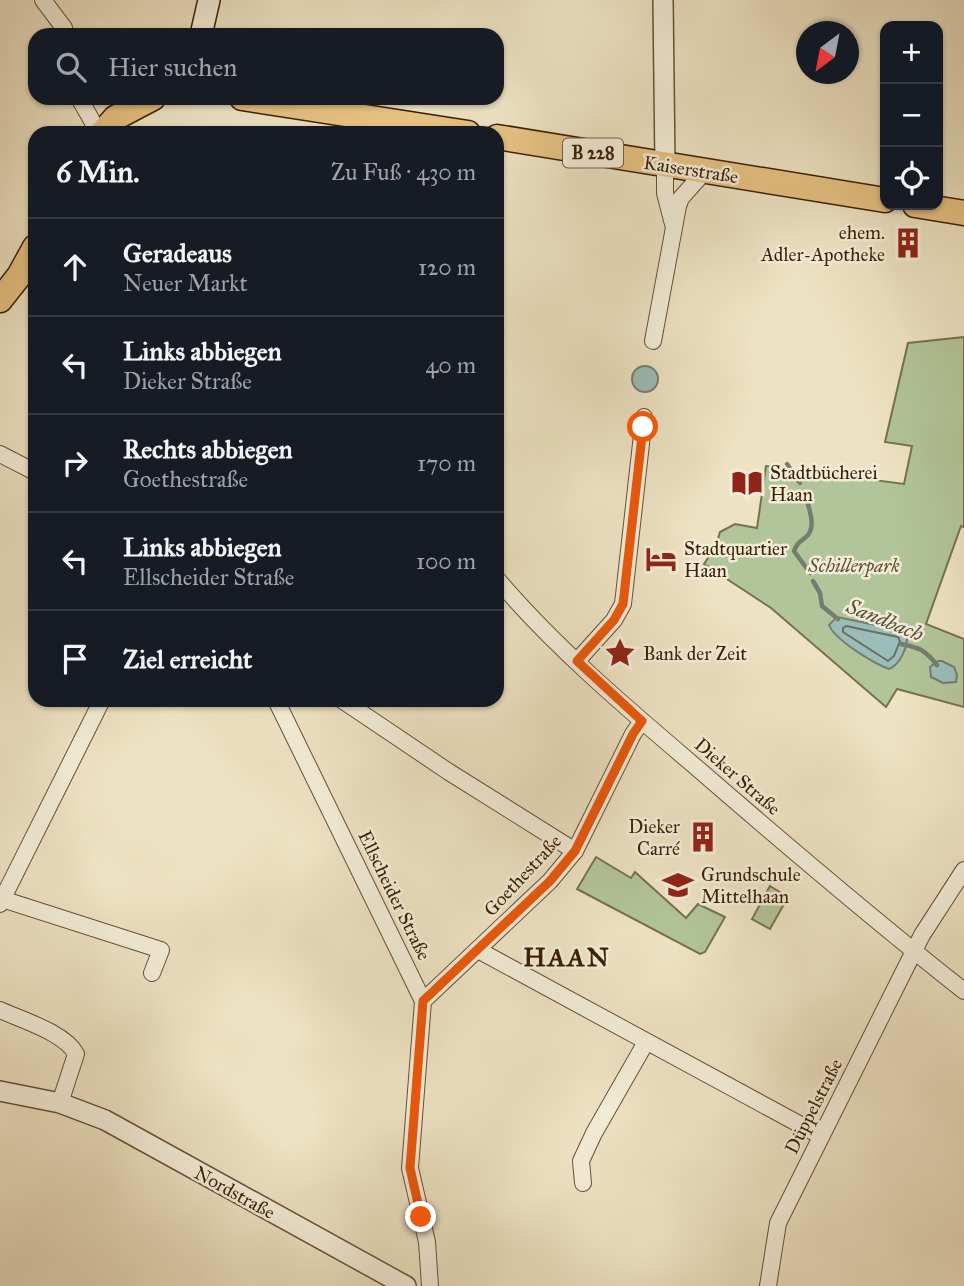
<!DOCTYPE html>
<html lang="de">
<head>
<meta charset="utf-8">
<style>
	:root { --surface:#171b24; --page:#20242c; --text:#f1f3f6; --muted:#9ea1a6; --line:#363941 }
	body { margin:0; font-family:"IM FELL Great Primer",serif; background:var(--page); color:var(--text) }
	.controls { position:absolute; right:21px; top:21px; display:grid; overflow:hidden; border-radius:14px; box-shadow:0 2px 5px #0004 }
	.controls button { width:63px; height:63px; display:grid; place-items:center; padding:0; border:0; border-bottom:2px solid var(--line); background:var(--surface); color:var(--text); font:35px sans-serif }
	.compass { position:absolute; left:796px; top:21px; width:63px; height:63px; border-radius:50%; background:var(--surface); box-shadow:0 2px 5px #0004; rotate:212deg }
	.stop { position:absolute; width:21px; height:21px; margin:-16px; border:5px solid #ea580c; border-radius:50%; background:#fff }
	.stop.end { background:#ea580c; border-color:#fff; box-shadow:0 2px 7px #0008 }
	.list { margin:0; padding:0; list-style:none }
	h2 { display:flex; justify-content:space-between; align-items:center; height:91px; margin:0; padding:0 28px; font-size:30px }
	h2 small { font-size:23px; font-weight:400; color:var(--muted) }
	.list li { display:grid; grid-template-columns:46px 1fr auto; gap:21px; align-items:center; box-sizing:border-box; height:98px; padding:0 28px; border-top:2px solid var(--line) }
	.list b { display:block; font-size:26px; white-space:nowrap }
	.list p { margin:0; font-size:23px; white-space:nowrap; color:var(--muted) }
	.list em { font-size:23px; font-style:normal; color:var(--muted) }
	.icon { flex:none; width:38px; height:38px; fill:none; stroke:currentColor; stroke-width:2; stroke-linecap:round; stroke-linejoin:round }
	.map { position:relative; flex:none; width:964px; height:1286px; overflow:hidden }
	.search { position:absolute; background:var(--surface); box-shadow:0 2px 5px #0004; left:28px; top:28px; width:476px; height:77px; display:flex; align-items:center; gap:18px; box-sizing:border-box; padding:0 24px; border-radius:21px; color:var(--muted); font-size:26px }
	.panel { position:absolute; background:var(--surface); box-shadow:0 2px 5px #0004; left:28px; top:126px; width:476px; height:581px; border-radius:21px }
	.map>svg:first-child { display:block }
	.green { fill:#b2c499; stroke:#76724e; stroke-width:2 }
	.water { fill:#9abdb9; stroke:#747e70; stroke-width:2 }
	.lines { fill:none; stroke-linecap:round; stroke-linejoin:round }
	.shore { stroke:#6a6e5e; stroke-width:2 }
	.stream { stroke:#747e70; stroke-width:4.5 }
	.minor-casing { stroke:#685033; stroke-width:18 }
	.tertiary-casing { stroke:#685033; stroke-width:22 }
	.secondary-casing { stroke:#3b1f03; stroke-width:24 }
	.primary-casing { stroke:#3b1f03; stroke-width:27 }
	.minor { stroke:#f3ecd8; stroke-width:16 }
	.tertiary { stroke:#f3ecd8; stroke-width:19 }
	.secondary { stroke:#f3ecd8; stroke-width:21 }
	.primary { stroke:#e6c182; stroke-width:24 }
	.route { stroke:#ea580c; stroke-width:9 }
	.labels { text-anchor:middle; stroke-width:5; stroke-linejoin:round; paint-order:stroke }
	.shield { fill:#f3ecd8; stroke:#725c43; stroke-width:2 }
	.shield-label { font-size:18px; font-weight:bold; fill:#3b1f03 }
	.street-label { font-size:19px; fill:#3b1f03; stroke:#f3ecd8 }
	.poi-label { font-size:19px; fill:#3b1f03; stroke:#f3ecd8; text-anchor:start }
	.park-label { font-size:19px; font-style:italic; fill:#5f5130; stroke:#f3ecd8 }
	.water-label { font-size:21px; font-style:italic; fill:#584e3a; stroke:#f3ecd8 }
	.district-label { font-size:26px; font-weight:bold; letter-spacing:2px; fill:#3b1f03; stroke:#f3ecd8 }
</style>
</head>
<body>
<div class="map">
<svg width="964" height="1286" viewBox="0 0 964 1286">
	<rect width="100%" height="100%" fill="#ede2c3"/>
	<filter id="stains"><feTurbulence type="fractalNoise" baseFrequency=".00286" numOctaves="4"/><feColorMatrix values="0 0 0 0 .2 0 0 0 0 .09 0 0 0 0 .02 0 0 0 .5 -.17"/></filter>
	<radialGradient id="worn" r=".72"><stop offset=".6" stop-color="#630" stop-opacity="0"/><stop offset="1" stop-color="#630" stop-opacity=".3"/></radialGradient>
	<g class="green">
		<path d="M964,337V527L961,526L926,624L964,639V707L897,689L886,707L771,608L704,564L716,546L720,532L735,524L757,528L766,466L904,484L912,446L885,442L908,343Z"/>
		<path d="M596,857L631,878L635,872L686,918L698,904L725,917L705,952L700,954L577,889Z"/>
		<path d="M770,886L788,897L770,929L752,919Z"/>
	</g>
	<g class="water">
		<circle cx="645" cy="379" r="13"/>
		<path d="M837,617L899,630L907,634C908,646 901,664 889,669C873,663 835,640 829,625Z"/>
		<path d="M938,661H942L954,667L957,675L956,682L943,683L931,677L930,667Z"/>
	</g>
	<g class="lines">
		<path class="shore" d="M846,626L898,637L900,641L894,656L888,661L843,632V628Z"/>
		<g class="stream">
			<path d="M787,464L800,483"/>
			<path d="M806,497C809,509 817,528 806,537C800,542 797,543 794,551L810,573"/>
			<path d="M813,581L820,593L822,606L838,619"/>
			<path d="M901,644C920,648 924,649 937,665"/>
		</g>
		<g class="minor-casing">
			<g id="minor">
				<path d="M43,0L64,28L65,35"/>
				<path d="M79,98L99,133"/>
				<path d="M665,165V193L673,224"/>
				<path d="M653,341L678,206L681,198L705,171"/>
				<path d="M0,454L35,472"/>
				<path d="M497,579C554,646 623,705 690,762C780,840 870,917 964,991"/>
				<path d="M577,661L614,620L623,604L644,417"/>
				<path d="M276,700L423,1001L410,1168L427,1242L430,1286"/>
				<path d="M342,700L449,772L575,851"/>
				<path d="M2,899L161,950L152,973"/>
				<path d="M0,904L102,700"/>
				<path d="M478,950L821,1136"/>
				<path d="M423,1001L550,881L575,851L633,734L642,721"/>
				<path d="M0,1010C22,1020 65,1033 76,1054L60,1103"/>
				<path d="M583,1183L581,1161L594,1133L646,1042"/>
				<path d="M768,1286L778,1223L922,935L964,870"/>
			</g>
		</g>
		<g class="tertiary-casing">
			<g id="tertiary">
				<path d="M663,0L665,165"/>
				<path d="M0,1091L60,1103L105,1120L406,1286"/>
			</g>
		</g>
		<g class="secondary-casing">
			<path id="secondary" d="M201,35L209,0"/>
		</g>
		<g class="primary-casing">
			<g id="primary">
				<path d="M242,98L468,133"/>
				<path d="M102,133L115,118L153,98"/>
				<path d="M497,137L885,200"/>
				<path d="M915,205L964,213"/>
				<path d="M0,300L19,276L35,247"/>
			</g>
		</g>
		<use href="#minor" class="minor"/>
		<use href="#tertiary" class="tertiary"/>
		<use href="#secondary" class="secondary"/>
		<use href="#primary" class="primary"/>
	</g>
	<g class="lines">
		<path class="route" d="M421,1217L410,1168L423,1001L550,881L575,851L633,734L642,721L577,661L614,620L623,604L643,427"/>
	</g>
	<defs>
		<g id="building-bare" transform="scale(2.415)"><path d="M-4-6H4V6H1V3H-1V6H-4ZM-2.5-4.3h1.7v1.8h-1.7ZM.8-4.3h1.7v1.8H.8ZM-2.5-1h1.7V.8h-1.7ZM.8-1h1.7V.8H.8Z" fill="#8f2418" stroke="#f3ecd8" stroke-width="2.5" paint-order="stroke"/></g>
		<g id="library-bare" transform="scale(2.415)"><path d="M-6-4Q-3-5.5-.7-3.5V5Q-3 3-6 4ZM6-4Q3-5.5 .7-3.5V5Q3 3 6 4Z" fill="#8f2418" stroke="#f3ecd8" stroke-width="2.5" paint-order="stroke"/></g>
		<g id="hotel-bare" transform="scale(2.415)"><path d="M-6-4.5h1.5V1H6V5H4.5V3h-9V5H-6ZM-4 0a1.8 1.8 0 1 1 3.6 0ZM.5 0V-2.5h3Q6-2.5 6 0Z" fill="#8f2418" stroke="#f3ecd8" stroke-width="2.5" paint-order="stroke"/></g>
		<g id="sight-bare" transform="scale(2.415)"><path d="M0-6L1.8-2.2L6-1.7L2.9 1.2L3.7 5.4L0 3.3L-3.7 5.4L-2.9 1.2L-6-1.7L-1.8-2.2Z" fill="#8f2418" stroke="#f3ecd8" stroke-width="2.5" paint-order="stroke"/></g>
		<g id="school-bare" transform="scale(2.415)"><path d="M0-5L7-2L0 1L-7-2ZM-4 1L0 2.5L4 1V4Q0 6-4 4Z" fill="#8f2418" stroke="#f3ecd8" stroke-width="2.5" paint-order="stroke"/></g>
	</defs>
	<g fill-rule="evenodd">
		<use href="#building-bare" x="908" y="243"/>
		<use href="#library-bare" x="747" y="483"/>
		<use href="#hotel-bare" x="661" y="559"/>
		<use href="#sight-bare" x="620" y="653"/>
		<use href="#building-bare" x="703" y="837"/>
		<use href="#school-bare" x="678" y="885"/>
	</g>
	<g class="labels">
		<rect class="shield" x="563" y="138.5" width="60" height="29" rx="5"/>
		<g class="shield-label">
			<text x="593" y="159">B 228</text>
		</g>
		<g class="street-label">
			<text transform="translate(691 169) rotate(9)" y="7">Kaiserstraße</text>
			<text transform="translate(738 776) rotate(41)" y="7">Dieker Straße</text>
			<text transform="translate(522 875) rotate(-47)" y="7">Goethestraße</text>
			<text transform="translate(395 895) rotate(64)" y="7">Ellscheider Straße</text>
			<text transform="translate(813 1106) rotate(-63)" y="7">Düppelstraße</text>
			<text transform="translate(235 1192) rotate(29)" y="7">Nordstraße</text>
		</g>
		<g class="poi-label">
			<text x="885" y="239" text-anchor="end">ehem.<tspan x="885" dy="22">Adler-Apotheke</tspan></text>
			<text x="770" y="479">Stadtbücherei<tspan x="770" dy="22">Haan</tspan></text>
			<text x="684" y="555">Stadtquartier<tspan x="684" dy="22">Haan</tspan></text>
			<text x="643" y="660">Bank der Zeit</text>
			<text x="680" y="833" text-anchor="end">Dieker<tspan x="680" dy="22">Carré</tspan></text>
			<text x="701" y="881">Grundschule<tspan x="701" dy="22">Mittelhaan</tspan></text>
		</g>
		<g class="park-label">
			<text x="854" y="572">Schillerpark</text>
		</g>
		<g class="water-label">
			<text transform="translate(885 620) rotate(22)" y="7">Sandbach</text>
		</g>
		<g class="district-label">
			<text x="567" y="966">HAAN</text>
		</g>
	</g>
	<rect width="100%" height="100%" filter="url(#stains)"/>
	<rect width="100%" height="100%" fill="url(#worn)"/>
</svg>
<div class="controls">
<button>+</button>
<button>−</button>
<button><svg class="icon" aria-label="locate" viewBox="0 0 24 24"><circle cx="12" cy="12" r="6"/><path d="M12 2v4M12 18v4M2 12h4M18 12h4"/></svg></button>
</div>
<svg class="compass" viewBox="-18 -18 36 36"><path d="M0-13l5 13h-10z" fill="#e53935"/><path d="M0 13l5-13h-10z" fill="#9ea1a6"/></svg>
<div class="stop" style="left:643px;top:427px"></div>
<div class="stop end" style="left:421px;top:1217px"></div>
<div class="search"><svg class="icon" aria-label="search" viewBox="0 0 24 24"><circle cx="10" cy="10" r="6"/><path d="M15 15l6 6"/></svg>Hier suchen</div>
<section class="panel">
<h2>6 Min.<small>Zu Fuß · 430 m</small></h2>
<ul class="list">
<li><svg class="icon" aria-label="ahead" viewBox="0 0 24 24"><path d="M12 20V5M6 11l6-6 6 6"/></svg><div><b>Geradeaus</b><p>Neuer Markt</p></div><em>120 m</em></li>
<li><svg class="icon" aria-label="left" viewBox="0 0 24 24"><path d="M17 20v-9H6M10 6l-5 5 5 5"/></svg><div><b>Links abbiegen</b><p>Dieker Straße</p></div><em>40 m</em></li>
<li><svg class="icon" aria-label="right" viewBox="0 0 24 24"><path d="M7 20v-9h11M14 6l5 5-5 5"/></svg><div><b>Rechts abbiegen</b><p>Goethestraße</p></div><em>170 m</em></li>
<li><svg class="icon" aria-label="left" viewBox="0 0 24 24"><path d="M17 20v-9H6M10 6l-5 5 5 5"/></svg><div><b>Links abbiegen</b><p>Ellscheider Straße</p></div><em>100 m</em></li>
<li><svg class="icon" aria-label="arrive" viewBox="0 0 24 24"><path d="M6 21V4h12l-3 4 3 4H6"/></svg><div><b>Ziel erreicht</b></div></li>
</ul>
</section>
</div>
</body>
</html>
